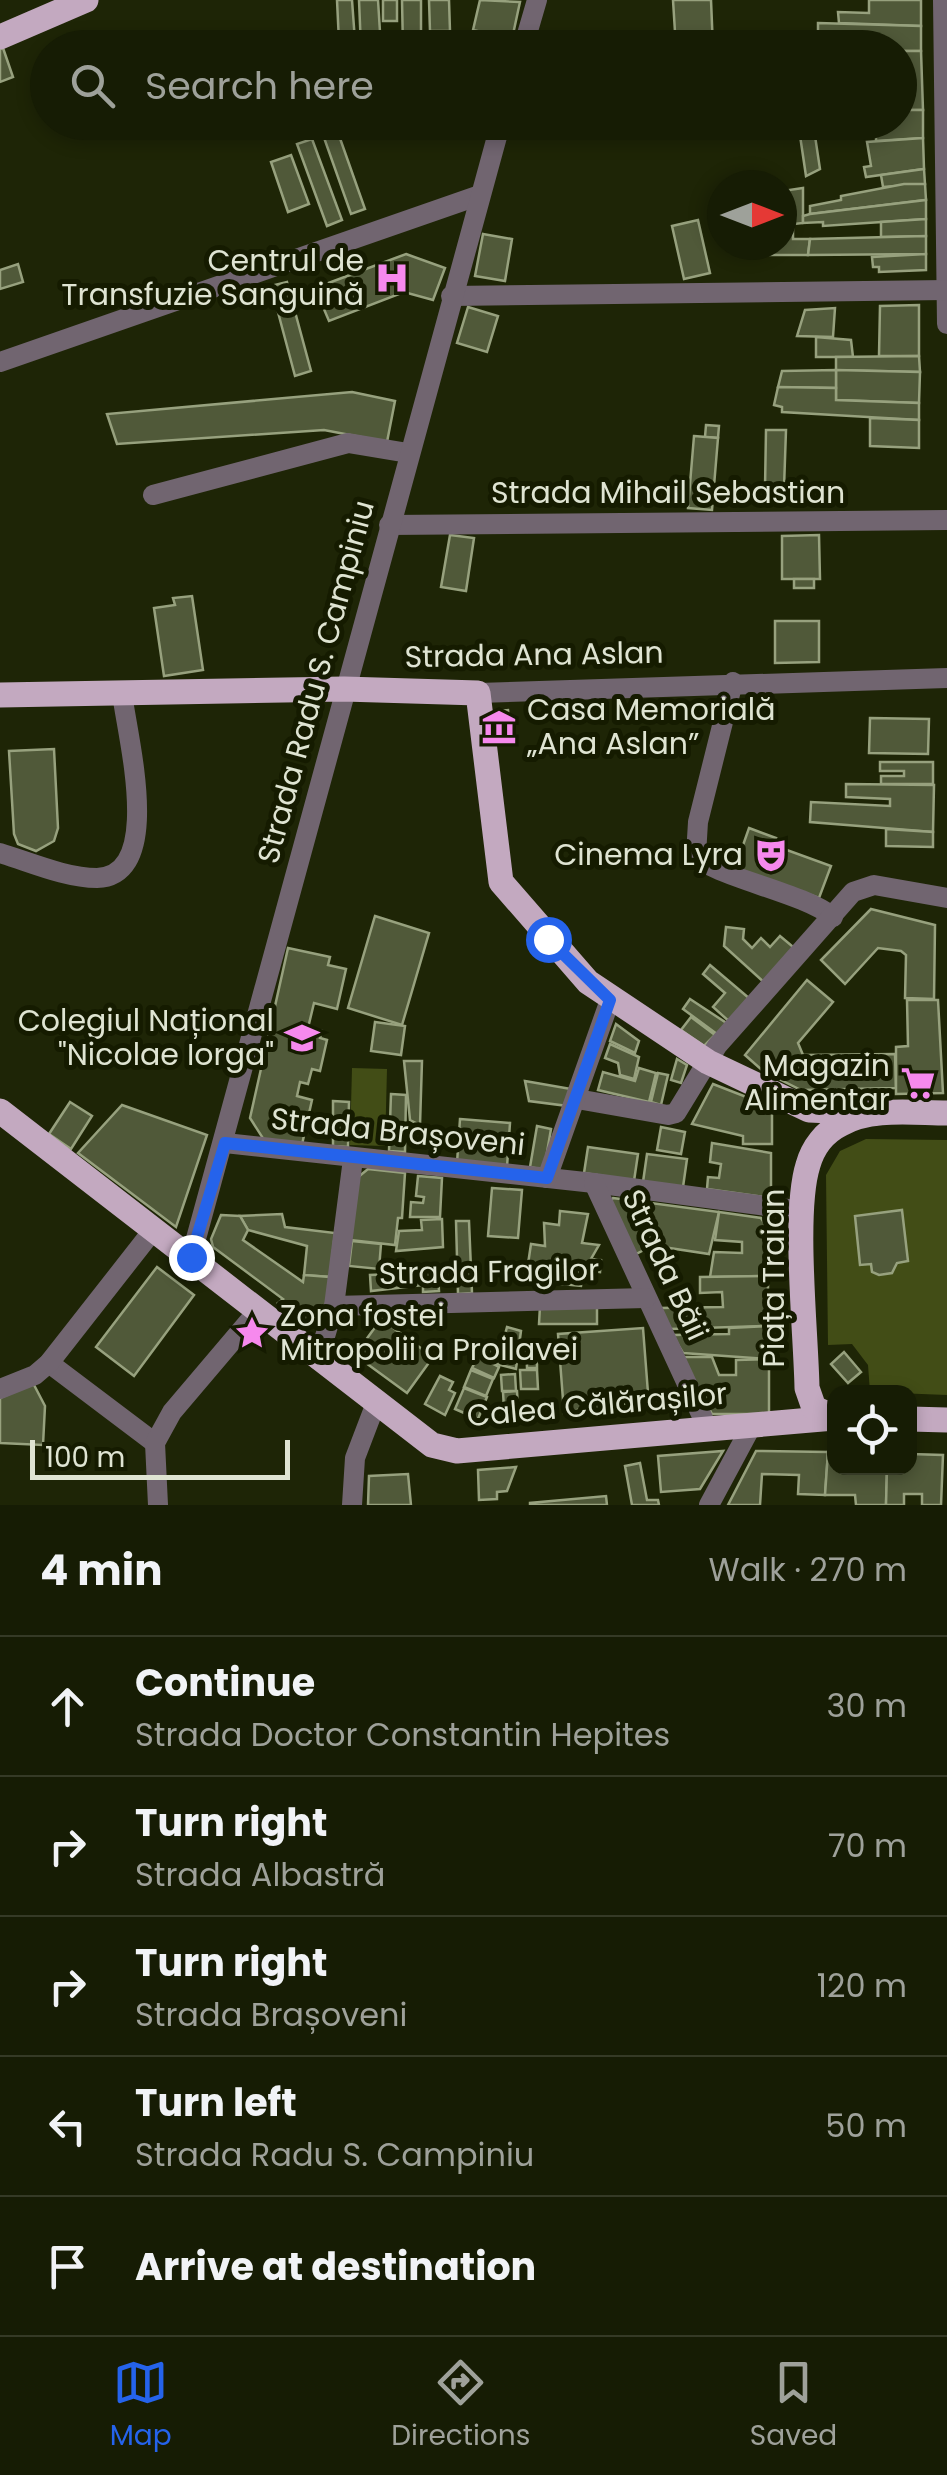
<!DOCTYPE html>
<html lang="en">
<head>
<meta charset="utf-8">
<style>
	:root { --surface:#161c04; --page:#232913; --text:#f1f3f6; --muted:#9ea19a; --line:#353a26; --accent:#2563eb }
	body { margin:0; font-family:Poppins,sans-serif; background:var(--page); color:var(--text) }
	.controls { position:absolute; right:30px; bottom:30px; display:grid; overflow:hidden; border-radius:20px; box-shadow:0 5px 15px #0003 }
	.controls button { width:90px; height:90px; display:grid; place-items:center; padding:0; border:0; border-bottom:2px solid var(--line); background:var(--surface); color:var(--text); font:50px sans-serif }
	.compass { position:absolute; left:707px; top:170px; width:90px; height:90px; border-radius:50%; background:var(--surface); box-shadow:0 5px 15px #0003; rotate:90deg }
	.scale { position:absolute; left:30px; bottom:25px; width:260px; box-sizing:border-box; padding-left:10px; border:5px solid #dfe4d2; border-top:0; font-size:28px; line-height:35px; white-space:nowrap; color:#dfe4d2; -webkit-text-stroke:8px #151b00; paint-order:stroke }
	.stop { position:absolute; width:30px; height:30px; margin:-22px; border:8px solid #2563eb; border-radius:50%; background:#fff }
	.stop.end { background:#2563eb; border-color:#fff; box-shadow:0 2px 10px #0008 }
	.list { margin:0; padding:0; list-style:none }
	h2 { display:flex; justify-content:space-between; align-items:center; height:130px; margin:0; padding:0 40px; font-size:42px }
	h2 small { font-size:32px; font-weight:400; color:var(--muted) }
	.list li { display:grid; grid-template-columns:65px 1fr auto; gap:30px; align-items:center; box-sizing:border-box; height:140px; padding:0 40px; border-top:2px solid var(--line) }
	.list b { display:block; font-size:38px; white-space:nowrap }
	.list p { margin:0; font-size:32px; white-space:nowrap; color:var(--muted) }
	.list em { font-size:32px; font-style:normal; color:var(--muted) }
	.icon { flex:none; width:55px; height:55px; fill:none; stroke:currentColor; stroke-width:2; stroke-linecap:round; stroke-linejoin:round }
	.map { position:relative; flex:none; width:947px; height:1505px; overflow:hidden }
	.search { position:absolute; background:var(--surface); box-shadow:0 5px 15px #0003; left:30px; right:30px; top:30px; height:110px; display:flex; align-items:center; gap:25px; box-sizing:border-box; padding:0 35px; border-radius:55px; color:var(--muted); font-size:38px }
	.sheet { height:830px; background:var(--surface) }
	nav { display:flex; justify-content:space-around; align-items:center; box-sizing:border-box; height:140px; border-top:2px solid var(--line); background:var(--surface); font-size:28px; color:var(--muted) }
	nav a { display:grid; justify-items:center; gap:5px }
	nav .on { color:var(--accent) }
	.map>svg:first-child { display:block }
	.green { fill:#424d16 }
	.building { fill:#505939; stroke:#97a17e; stroke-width:2.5 }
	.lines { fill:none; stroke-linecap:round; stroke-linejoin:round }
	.minor { stroke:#716570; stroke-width:20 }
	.major { stroke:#c3a9c0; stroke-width:25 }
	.route { stroke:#2563eb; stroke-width:12 }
	.labels { text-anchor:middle; stroke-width:10; stroke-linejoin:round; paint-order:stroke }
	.poi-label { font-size:30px; fill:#dfe4d2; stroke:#151b00; text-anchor:end }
	.street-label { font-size:30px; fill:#dfe4d2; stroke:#151b00 }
</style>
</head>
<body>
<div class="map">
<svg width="947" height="1505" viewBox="0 0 947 1505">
	<rect width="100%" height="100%" fill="#1e2506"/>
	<g class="green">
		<path d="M352,1068L387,1069L385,1146L350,1145Z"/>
		<path d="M866,1139L947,1140V1395L870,1392L868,1365L852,1344L828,1345L826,1175L840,1151Z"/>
	</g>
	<g class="building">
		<path d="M337,0H352L355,41L339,42Z"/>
		<path d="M359,0H378L381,48H361Z"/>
		<rect x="383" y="0" width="14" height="21"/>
		<path d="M402,0H421V48H403Z"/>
		<path d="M429,0H449L450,31H430Z"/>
		<path d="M480,0L520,2L512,39L473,30Z"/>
		<path d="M673,0H711L713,48H676Z"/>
		<path d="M869,0H921V26L839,23L838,12L869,13Z"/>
		<path d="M818,23L921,26V51H900L893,44L818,41Z"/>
		<path d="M3,48L13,77L0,82V49Z"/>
		<path d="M900,51H921L923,110H900Z"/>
		<path d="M900,110H923V138L876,141V132L815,136L820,169L806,176L798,122H900Z"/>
		<path d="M336,127L365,209L351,214L322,132Z"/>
		<path d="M923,138L924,169L866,177L864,167L871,166L867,142Z"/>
		<path d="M312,139L342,220L327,226L297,144Z"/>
		<path d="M291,155L309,204L288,212L271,162Z"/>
		<path d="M924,169L925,184L883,187L881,175Z"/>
		<path d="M904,184H925L926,200L810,214V206L841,200V196Z"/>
		<path d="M803,188V223L785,225L789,190Z"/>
		<path d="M926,200V219L823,226V222L803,223V216L810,214Z"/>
		<path d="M926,219V236L881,237V222Z"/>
		<path d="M698,220L710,273L684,279L672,226Z"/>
		<path d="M793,224V239H810L808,255H770V245H782V225Z"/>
		<path d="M483,234L512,239L505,281L475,276Z"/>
		<path d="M926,236V254L808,255L810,239Z"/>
		<path d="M406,254L445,268L433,300L404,292L329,321L315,288Z"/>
		<path d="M926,254V270L879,272V267H873L872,257Z"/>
		<path d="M18,264L23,282L0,289V270Z"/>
		<path d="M287,282L311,371L295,376L271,286Z"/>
		<path d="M919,305V356H879L880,306Z"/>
		<path d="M468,307L498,316L487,352L457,343Z"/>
		<path d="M835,308L833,337L797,336L805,310Z"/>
		<path d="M816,337L851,340L853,357H816Z"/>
		<path d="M919,356L920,372L836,370V357Z"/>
		<path d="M836,370L920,372L919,403L836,400Z"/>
		<path d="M836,370V388L778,387L782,371Z"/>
		<path d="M778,387L836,388V400L919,403V420L782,412V407L774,405Z"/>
		<path d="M352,392L395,401L387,442L324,430L117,444L107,414Z"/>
		<path d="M870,418L919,420V448L870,446Z"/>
		<path d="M706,425L719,426L718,438L705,437Z"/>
		<path d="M766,430H786L784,488H765Z"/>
		<path d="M694,436L718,438L712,510L688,508Z"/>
		<path d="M450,535L474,538L466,591L441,587Z"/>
		<path d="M819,535L820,579H782V536Z"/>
		<rect x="794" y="579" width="20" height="9"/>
		<path d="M192,596L203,670L164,676L154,608L175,605L173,598Z"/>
		<path d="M775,621H819V662L775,663Z"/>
		<path d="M508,710L511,742L490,744L487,712Z"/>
		<path d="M870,718L929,719L928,754L869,753Z"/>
		<path d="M54,749L58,828L54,841L36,851L18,844L14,834L9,751Z"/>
		<path d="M880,762H933V784H881V776H904V771H880Z"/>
		<path d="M846,784L934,785L933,832L810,822L811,802L890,806V799L846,797Z"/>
		<path d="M749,828L776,838L773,845L831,866L819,898L735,868Z"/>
		<path d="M886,829L933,832V847L886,846Z"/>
		<path d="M871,909L935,925L934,999L905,998L906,955L901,951L878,948L845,984L821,960Z"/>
		<path d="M375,916L429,933L402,1025L348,1008Z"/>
		<path d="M726,927L744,929L743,939L752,948L761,938L770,947L780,936L798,951L767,985L724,946Z"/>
		<path d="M288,948L330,957L328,965L346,969L337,1009L314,1003L308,1028L322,1031L320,1038L327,1040L320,1071L312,1069L308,1084L300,1082L297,1096L312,1100L301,1149L264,1140L250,1118Z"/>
		<path d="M710,965L750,999L731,1023L713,1007L725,993L703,974Z"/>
		<path d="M807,980L833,1002L798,1043L803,1055L895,1054L896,1088L801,1090L763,1071L745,1055Z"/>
		<path d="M690,999L731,1026L721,1037L683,1009Z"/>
		<path d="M907,1000H938L943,1093L896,1094V1047L908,1046Z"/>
		<path d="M691,1017L715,1035L704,1046L681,1030Z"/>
		<path d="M375,1022L405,1026L401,1055L371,1051Z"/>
		<path d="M616,1024L639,1041L635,1053L610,1041Z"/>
		<path d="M610,1044L639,1057L634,1079L620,1075L618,1063L605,1058Z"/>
		<path d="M677,1059L687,1065L681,1083L671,1080Z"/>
		<path d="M404,1061H422L420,1125L410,1120Z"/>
		<path d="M639,1068L656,1073L649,1102L598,1090L603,1072L635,1081Z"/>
		<path d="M658,1073L668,1075L661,1105L651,1102Z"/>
		<path d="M525,1081L571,1089L568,1106L529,1101Z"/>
		<path d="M713,1084L772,1107V1144H743V1136L692,1124Z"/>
		<path d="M391,1094L406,1095L405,1152L389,1151Z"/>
		<path d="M333,1101L349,1102L348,1147L333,1146Z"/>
		<path d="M70,1102L92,1116L71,1149L49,1134Z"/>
		<path d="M122,1105L207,1135L176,1227L78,1153Z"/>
		<path d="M460,1119L510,1123L507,1167L457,1163Z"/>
		<path d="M537,1126L551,1129L544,1170L530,1167Z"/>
		<path d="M661,1127L685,1132L681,1154L657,1150Z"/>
		<path d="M712,1143L771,1153V1198L707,1189L708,1177L719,1178L721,1164L710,1162Z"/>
		<path d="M588,1147L638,1154L634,1181L584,1173Z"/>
		<path d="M647,1154L687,1159L683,1187L643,1182Z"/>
		<path d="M368,1169L405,1173L402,1218H398L395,1245L350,1240L357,1178Z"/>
		<path d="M418,1176L442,1178L440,1217H410L411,1202L423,1203L424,1197L416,1196Z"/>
		<path d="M492,1188L522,1190L518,1238L488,1236Z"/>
		<path d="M613,1198L719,1212L709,1254L669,1248L668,1254L644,1250L634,1255L608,1204Z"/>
		<path d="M902,1210L908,1261L897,1263L892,1273L879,1275L872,1272L871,1264L860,1265L855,1216Z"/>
		<path d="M560,1211L588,1214L582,1243L599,1245L591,1259L601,1260L600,1272L592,1271L591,1279L582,1278L581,1286L550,1283L552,1267L528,1264L531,1244L545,1246L544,1223L559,1225Z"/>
		<path d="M719,1212L761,1218L768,1229V1276L710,1277L714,1252L742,1253V1242L715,1240Z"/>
		<path d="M282,1214L285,1227L335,1233L330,1277L304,1275L307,1246L248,1230L240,1216Z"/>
		<path d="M221,1215L240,1216L248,1230L243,1240L303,1282L304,1275L330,1277L324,1324L308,1328L278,1303L283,1299L213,1247L211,1239Z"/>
		<path d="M442,1219L443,1247L396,1251L399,1231L422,1230L421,1220Z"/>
		<path d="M456,1221H469L472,1293L458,1294Z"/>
		<path d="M352,1241L381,1244L379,1269L349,1266Z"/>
		<path d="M157,1267L194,1295L134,1376L96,1347Z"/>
		<path d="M438,1272L439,1291L423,1292V1285L371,1291L370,1275Z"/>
		<path d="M768,1276V1326L670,1329L660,1308L723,1307L722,1292L700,1293V1277Z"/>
		<path d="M540,1306L597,1307V1324H539Z"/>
		<path d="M381,1319L433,1357L407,1393L355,1355Z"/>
		<path d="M768,1326L769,1359L683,1353L672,1335L729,1334V1328Z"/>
		<path d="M507,1327L521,1331L516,1369L497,1364Z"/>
		<path d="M643,1328L649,1406L619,1403V1412L596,1414L595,1406L564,1413L558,1334Z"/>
		<path d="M526,1342H537V1368H527Z"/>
		<path d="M484,1345L497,1351L491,1363L499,1367L494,1378L472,1368Z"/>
		<path d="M844,1352L861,1372L848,1383L831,1364Z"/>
		<path d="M682,1357H712L719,1375H736V1360L769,1359V1414H712Z"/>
		<path d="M471,1370L493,1379L486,1396L464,1387Z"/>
		<path d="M520,1370H537L538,1389H521Z"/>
		<path d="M515,1374L516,1391H502L501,1375Z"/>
		<path d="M440,1376L453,1382L449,1390L455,1393L445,1415L425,1404Z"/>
		<path d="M33,1383L45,1406L43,1445L0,1443V1398Z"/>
		<path d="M464,1388L487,1397L478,1419L455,1409Z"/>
		<path d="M517,1391L518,1408L504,1409L503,1392Z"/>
		<path d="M723,1451L700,1489L661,1492L658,1456Z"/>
		<path d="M756,1451L828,1452L825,1495L798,1494L799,1475L762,1474L760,1505H728Z"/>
		<path d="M828,1452L834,1453V1468H887L886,1505H856L855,1495H825Z"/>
		<path d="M910,1454L943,1455L941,1505H922V1494H904V1505H886L887,1468H910Z"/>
		<path d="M640,1463L647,1500H658L659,1505H632L625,1466Z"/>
		<path d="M516,1467L507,1491L497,1492V1499L479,1500L478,1470Z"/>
		<path d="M408,1474L411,1505H368L369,1476Z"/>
		<path d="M606,1496L607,1505H530V1503Z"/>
	</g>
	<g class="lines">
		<g class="minor">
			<path d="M943,0L947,324"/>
			<path d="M523,48L537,0"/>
			<path d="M451,296L947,290"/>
			<path d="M0,362L480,195"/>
			<path d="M153,495L348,443L408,453"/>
			<path d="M389,525L947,520"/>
			<path d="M733,682L698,822L696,855C710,876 803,892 833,917"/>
			<path d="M478,693L947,678"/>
			<path d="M0,853C30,862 66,878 97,878C165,876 127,736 122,693"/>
			<path d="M577,1099L668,1115L676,1113L717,1046L853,892L874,885L947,898"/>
			<path d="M225,1143L594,1183L803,1211"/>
			<path d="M547,1178L610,1000"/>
			<path d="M594,1183L707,1427"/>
			<path d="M191,1257L501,122"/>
			<path d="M334,1306L646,1298"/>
			<path d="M318,1360L334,1306L353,1159"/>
			<path d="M49,1363L155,1443"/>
			<path d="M0,1389L35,1375L49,1363L154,1229"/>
			<path d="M158,1505L155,1443L172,1412L256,1313"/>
			<path d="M352,1505L355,1458L376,1403"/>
			<path d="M709,1505L752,1425"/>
		</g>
		<g class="major">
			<path d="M0,37L86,0"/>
			<path d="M0,695L344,689L478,693L501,882L588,982L708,1062L809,1110L875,1113"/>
			<path d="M0,1111L432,1445L457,1451L834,1418"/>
			<path d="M834,1417L814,1408L807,1388C806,1333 793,1212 808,1165C813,1147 825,1132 841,1124C871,1107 913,1113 947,1113"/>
			<path d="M910,1419L947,1420"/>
		</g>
	</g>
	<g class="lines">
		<path class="route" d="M191,1257L225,1143L547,1178L610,1000L548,939"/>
	</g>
	<defs>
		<g id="hospital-bare" transform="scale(2.7)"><path d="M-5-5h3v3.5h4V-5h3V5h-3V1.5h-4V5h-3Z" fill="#f689ed" stroke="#151b00" stroke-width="2.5" paint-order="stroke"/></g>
		<g id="museum-bare" transform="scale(2.7)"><path d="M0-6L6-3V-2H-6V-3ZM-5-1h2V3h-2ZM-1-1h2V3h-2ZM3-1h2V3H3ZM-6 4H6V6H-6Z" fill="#f689ed" stroke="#151b00" stroke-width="2.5" paint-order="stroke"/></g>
		<g id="theatre-bare" transform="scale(2.7)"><path d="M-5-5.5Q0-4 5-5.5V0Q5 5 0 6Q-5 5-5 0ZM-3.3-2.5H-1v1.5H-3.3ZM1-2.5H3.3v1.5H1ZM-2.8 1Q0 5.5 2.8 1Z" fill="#f689ed" stroke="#151b00" stroke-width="2.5" paint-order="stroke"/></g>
		<g id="university-bare" transform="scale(2.7)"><path d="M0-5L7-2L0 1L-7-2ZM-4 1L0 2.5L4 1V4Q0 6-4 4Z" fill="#f689ed" stroke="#151b00" stroke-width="2.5" paint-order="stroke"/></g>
		<g id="supermarket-bare" transform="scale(2.7)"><path d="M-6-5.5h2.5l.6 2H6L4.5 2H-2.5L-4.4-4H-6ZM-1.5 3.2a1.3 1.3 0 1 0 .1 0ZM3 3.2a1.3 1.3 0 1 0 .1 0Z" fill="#f689ed" stroke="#151b00" stroke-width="2.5" paint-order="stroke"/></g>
		<g id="sight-bare" transform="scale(2.7)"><path d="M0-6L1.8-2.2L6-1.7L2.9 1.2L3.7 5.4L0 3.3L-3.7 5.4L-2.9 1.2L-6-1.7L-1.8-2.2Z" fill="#f689ed" stroke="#151b00" stroke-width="2.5" paint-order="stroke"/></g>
	</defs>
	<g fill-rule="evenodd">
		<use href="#hospital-bare" x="392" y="278"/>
		<use href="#museum-bare" x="499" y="727"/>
		<use href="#theatre-bare" x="771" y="855"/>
		<use href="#university-bare" x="302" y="1038"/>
		<use href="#supermarket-bare" x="918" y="1083"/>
		<use href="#sight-bare" x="252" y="1333"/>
	</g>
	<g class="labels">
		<g class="poi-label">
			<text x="364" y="271">Centrul de<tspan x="364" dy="34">Transfuzie Sanguină</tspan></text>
			<text x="527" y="720" text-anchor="start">Casa Memorială<tspan x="527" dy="34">„Ana Aslan”</tspan></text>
			<text x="743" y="865">Cinema Lyra</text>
			<text x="274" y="1031">Colegiul Național<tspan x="274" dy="34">"Nicolae Iorga"</tspan></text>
			<text x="890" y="1076">Magazin<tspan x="890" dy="34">Alimentar</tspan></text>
			<text x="280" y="1326" text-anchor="start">Zona fostei<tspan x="280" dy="34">Mitropolii a Proilavei</tspan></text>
		</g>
		<g class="street-label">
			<text x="668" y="503">Strada Mihail Sebastian</text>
			<text transform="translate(534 655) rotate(-1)" y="10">Strada Ana Aslan</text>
			<text transform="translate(316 682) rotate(-75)" y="10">Strada Radu S. Campiniu</text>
			<text transform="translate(398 1132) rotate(6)" y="10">Strada Brașoveni</text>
			<text transform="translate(665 1265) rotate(65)" y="10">Strada Băii</text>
			<text transform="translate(489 1272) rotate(-1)" y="10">Strada Fragilor</text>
			<text transform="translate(774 1278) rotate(-90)" y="10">Piața Traian</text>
			<text transform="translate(597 1405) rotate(-5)" y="10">Calea Călărașilor</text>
		</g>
	</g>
</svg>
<div class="controls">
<button><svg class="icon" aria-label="locate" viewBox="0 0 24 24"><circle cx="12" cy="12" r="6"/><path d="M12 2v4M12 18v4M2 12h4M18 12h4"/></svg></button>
</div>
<svg class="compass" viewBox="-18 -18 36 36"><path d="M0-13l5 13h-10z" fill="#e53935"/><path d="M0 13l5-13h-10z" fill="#9ea19a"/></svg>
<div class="scale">100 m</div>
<div class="stop" style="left:548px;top:939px"></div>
<div class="stop end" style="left:191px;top:1257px"></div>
<div class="search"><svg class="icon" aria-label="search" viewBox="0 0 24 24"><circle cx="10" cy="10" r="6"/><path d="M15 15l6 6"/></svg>Search here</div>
</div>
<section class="sheet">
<h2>4 min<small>Walk · 270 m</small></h2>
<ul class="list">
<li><svg class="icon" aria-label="ahead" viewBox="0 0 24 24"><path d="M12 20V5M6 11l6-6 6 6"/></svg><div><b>Continue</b><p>Strada Doctor Constantin Hepites</p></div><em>30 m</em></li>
<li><svg class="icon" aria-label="right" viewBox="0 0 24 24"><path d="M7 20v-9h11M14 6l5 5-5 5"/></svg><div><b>Turn right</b><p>Strada Albastră</p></div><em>70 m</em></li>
<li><svg class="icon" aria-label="right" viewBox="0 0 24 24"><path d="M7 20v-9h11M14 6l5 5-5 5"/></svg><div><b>Turn right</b><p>Strada Brașoveni</p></div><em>120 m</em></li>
<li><svg class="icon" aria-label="left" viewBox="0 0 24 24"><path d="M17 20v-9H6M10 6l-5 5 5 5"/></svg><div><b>Turn left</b><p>Strada Radu S. Campiniu</p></div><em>50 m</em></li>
<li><svg class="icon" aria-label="arrive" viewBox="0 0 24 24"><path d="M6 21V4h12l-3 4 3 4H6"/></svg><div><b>Arrive at destination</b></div></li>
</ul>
</section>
<nav>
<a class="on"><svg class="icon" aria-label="map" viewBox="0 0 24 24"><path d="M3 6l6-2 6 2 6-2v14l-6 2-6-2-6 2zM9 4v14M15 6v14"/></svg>Map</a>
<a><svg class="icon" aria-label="directions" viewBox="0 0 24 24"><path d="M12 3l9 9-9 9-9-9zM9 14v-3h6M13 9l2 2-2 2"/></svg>Directions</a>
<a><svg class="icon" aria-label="saved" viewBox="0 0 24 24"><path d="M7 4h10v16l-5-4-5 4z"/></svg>Saved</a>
</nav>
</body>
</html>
